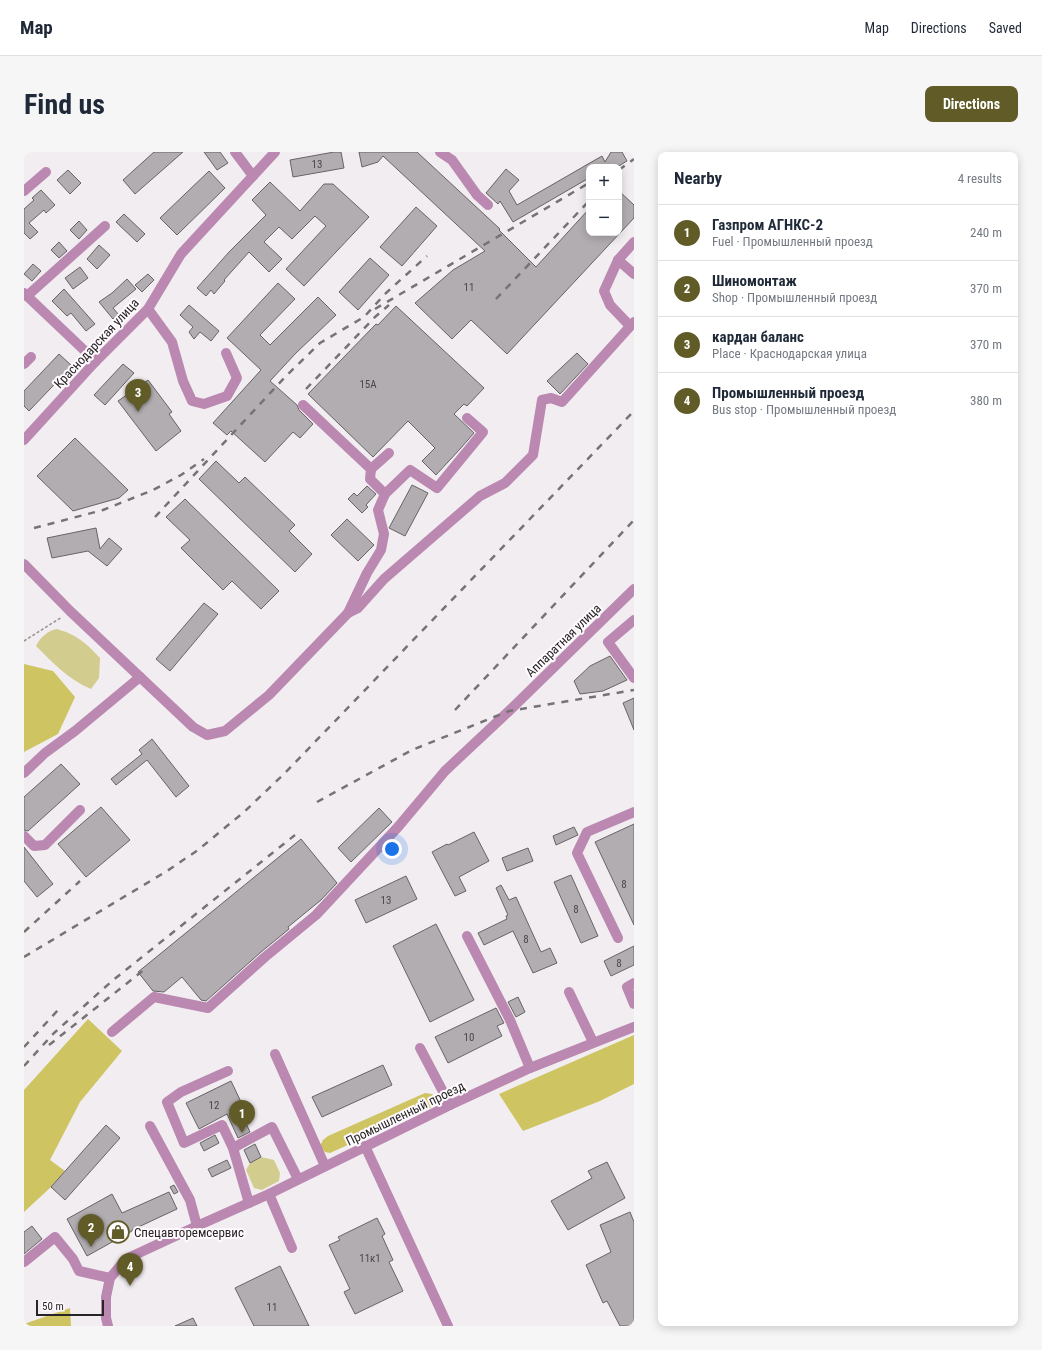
<!DOCTYPE html>
<html lang="en">
<head>
<meta charset="utf-8">
<style>
	:root { --surface:#fff; --page:#f6f6f7; --text:#1f2937; --muted:#747a83; --line:#e0e1e3; --accent:#605b27 }
	body { margin:0; font-family:"Roboto Condensed",sans-serif; background:var(--page); color:var(--text) }
	.controls { position:absolute; right:12px; top:12px; display:grid; overflow:hidden; border-radius:8px; box-shadow:0 2px 10px #0003 }
	.controls button { width:36px; height:36px; display:grid; place-items:center; padding:0; border:0; border-bottom:1px solid var(--line); background:var(--surface); color:var(--text); font:20px sans-serif }
	.scale { position:absolute; left:12px; bottom:10px; width:68px; box-sizing:border-box; padding-left:4px; border:2px solid #272526; border-top:0; font-size:11px; line-height:14px; white-space:nowrap; color:#272526; -webkit-text-stroke:3px #fffafe; paint-order:stroke }
	.you { position:absolute; left:368px; top:697px; width:14px; height:14px; margin:-10px; border:3px solid #fff; border-radius:50%; background:#1a73e8; box-shadow:0 0 0 6px #1a73e833 }
	.badge { display:grid; place-items:center; width:26px; height:26px; border-radius:50%; background:var(--accent); color:#fff; font-size:13px; font-weight:700 }
	.pin { position:absolute; translate:-50% -33px; filter:drop-shadow(0 1px 2px #0008) }
	.pin::after { content:''; position:absolute; top:21px; width:14px; height:12px; background:inherit; clip-path:polygon(0 0,100% 0,50% 100%) }
	.list { margin:0; padding:0; list-style:none }
	h2 { display:flex; justify-content:space-between; align-items:center; height:52px; margin:0; padding:0 16px; font-size:17px }
	h2 small { font-size:13px; font-weight:400; color:var(--muted) }
	.list li { display:grid; grid-template-columns:26px 1fr auto; gap:12px; align-items:center; box-sizing:border-box; height:56px; padding:0 16px; border-top:1px solid var(--line) }
	.list b { display:block; font-size:15px; white-space:nowrap }
	.list p { margin:0; font-size:13px; white-space:nowrap; color:var(--muted) }
	.list em { font-size:13px; font-style:normal; color:var(--muted) }
	.map { position:relative; flex:none; width:610px; height:1174px; overflow:hidden; border-radius:8px }
	header { display:flex; align-items:center; gap:24px; box-sizing:border-box; height:56px; padding:0 20px; background:var(--surface); border-bottom:1px solid var(--line) }
	header strong { font-size:19px }
	nav { display:flex; gap:22px; margin-inline-start:auto; font-size:14px }
	.intro { display:flex; align-items:center; justify-content:space-between; box-sizing:border-box; height:96px; padding:0 24px }
	h1 { margin:0; font-size:28px }
	.button { padding:10px 18px; border-radius:8px; background:var(--accent); color:#fff; font-size:14px; font-weight:700 }
	main { display:flex; gap:24px; padding:0 24px }
	aside { flex:1; background:var(--surface); border-radius:8px; box-shadow:0 2px 10px #0003 }
	.map>svg:first-child { display:block }
	.green { fill:#d2cd8f }
	.forest { fill:#cec461 }
	.building { fill:#b2adb1; stroke:#686367 }
	.lines { fill:none; stroke-linecap:round; stroke-linejoin:round }
	.path { stroke:#949193; stroke-width:1.5; stroke-dasharray:3 2; stroke-linecap:butt }
	.minor { stroke:#ba88b0; stroke-width:10 }
	.rail { stroke:#767375; stroke-width:2.5; stroke-dasharray:7 7; stroke-linecap:butt }
	.labels { text-anchor:middle; stroke-width:4; stroke-linejoin:round; paint-order:stroke }
	.number-label { font-size:11px; fill:#4a4749 }
	.street-label { font-size:13px; fill:#272526; stroke:#fffafe }
	.poi-label { font-size:13px; fill:#272526; stroke:#fffafe; text-anchor:start }
</style>
</head>
<body>
<header>
<strong>Map</strong>
<nav><a>Map</a><a>Directions</a><a>Saved</a></nav>
</header>
<div class="intro"><h1>Find us</h1><a class="button">Directions</a></div>
<main>
<div class="map">
<svg width="610" height="1174" viewBox="0 0 610 1174">
	<rect width="100%" height="100%" fill="#f2edf1"/>
	<g class="green">
		<path d="M33,477C53,483 62,491 76,506L75,526L67,537C45,528 28,510 12,494C16,486 24,478 33,477Z"/>
		<path d="M237,1005L250,1008L256,1021L255,1029L238,1038L230,1036L222,1018L226,1011Z"/>
	</g>
	<g class="forest">
		<path d="M0,512L29,519L51,545L34,582L0,600Z"/>
		<path d="M64,867L98,899L56,950L26,1008L41,1019L27,1035L0,1060V938Z"/>
		<path d="M610,883V932L576,949L499,979L475,942Z"/>
		<path d="M401,941L408,942L412,945V950L408,955L306,1001L301,1000L296,994L299,988L304,984Z"/>
		<path d="M46,1156L47,1174H0V1172Z"/>
	</g>
	<g class="building">
		<path d="M130,0H159L111,42L99,28Z"/>
		<path d="M180,0H196L204,11L193,18Z"/>
		<path d="M310,0H317L320,16L269,25L266,8Z"/>
		<path d="M335,0H393L476,77L475,78L512,115L565,57V81H595V39L610,53V66L483,202L447,168L428,187L391,151L429,118L461,99L359,4L354,10L338,15Z"/>
		<path d="M587,0H598L603,9L593,15H565V26L489,70L476,49L474,52L462,41L482,17L495,28L485,39L493,53L578,4L581,10Z"/>
		<path d="M44,18L57,31L46,42L33,28Z"/>
		<path d="M185,19L201,36L153,83L136,66Z"/>
		<path d="M246,30L276,59L300,32H309L345,65L280,134L262,117L302,74L291,64L268,87L255,75L240,90L258,107L245,120L225,100L200,128L201,129L190,142L187,138L182,144L173,136L206,99L242,63L228,48Z"/>
		<path d="M17,38L31,53L22,61L20,58L5,71L14,80L6,87L0,81V57L10,48L8,46Z"/>
		<path d="M392,55L413,74L378,114L356,95Z"/>
		<path d="M100,62L121,82L113,90L92,70Z"/>
		<path d="M55,69L63,78L55,87L46,78Z"/>
		<path d="M35,90L43,99L35,106L27,98Z"/>
		<path d="M75,93L86,103L73,117L63,107Z"/>
		<path d="M346,106L365,123L334,158L315,140Z"/>
		<path d="M9,112L17,119L8,129L0,122Z"/>
		<path d="M56,115L64,126L49,137L41,126Z"/>
		<path d="M124,122L130,128L118,140L111,133Z"/>
		<path d="M103,127L112,137L89,156L95,163L89,167L75,150L88,141Z"/>
		<path d="M254,131L271,147L236,183L246,193L294,145L312,163L272,201L246,229L273,253L275,258L289,272L276,286L269,280L241,310L207,279L203,283L189,271L237,218L203,186Z"/>
		<path d="M40,137L71,172L62,179L47,161L43,164L28,149Z"/>
		<path d="M165,153L195,179L187,189L176,180L170,187L165,180L169,175L156,163Z"/>
		<path d="M372,154L460,236L443,254L440,252L430,262L450,281L436,297L412,323L398,309L411,296L384,269L349,305L284,242L352,172L354,173Z"/>
		<path d="M553,201L564,212L536,242L523,229Z"/>
		<path d="M35,202L48,214L5,259L0,254V239Z"/>
		<path d="M99,212L110,221L81,253L70,243Z"/>
		<path d="M124,228L148,260L145,262L157,279L132,299L94,249Z"/>
		<path d="M51,286L104,338L95,346L49,359L13,324Z"/>
		<path d="M192,309L215,331L221,325L271,373L265,379L288,402L271,420L175,327Z"/>
		<path d="M388,333L404,341L381,384L365,376Z"/>
		<path d="M343,334L352,342L342,353L344,355L338,361L324,347L330,341L333,344Z"/>
		<path d="M161,347L255,439L237,457L208,429L199,438L157,396L166,388L142,365Z"/>
		<path d="M323,367L350,393L334,409L307,383Z"/>
		<path d="M72,376L76,397L85,386L98,397L83,414L64,399L28,406L23,386Z"/>
		<path d="M180,451L194,462L146,519L132,507Z"/>
		<path d="M586,504L603,528L579,539L556,542L550,529L566,514Z"/>
		<path d="M610,546V578L599,551Z"/>
		<path d="M128,587L165,634L152,645L123,608L92,633L87,627L118,602L115,598Z"/>
		<path d="M37,612L56,632L4,679L0,678V645Z"/>
		<path d="M77,655L106,688L62,725L34,692Z"/>
		<path d="M355,656L368,670L327,710L314,696Z"/>
		<path d="M610,672V773L571,690Z"/>
		<path d="M550,675L554,683L532,693L529,684Z"/>
		<path d="M450,680L465,709L435,725L442,739L431,744L408,700L423,692L424,693Z"/>
		<path d="M277,687L313,731L297,748L264,775L265,777L237,800L182,849L177,848L158,825L140,840L129,839L114,820Z"/>
		<path d="M0,695L29,732L13,745L0,729Z"/>
		<path d="M504,696L509,709L483,719L478,706Z"/>
		<path d="M547,723L574,784L557,791L530,730Z"/>
		<path d="M382,724L393,747L342,771L331,748Z"/>
		<path d="M477,733L485,748L492,745L517,800L526,796L533,811L509,821L489,779L460,793L454,781L483,767L482,764L484,763L472,736Z"/>
		<path d="M412,772L450,848L406,870L369,794Z"/>
		<path d="M610,794V813L587,824L580,809Z"/>
		<path d="M494,845L501,860L492,865L484,850Z"/>
		<path d="M472,856L480,871L473,874L478,884L424,911L411,885Z"/>
		<path d="M359,913L368,933L298,965L288,945Z"/>
		<path d="M207,929L219,954L215,956L226,980L214,986L203,962L175,977L162,951Z"/>
		<path d="M82,973L96,986L41,1048L27,1035Z"/>
		<path d="M191,983L195,991L180,999L176,991Z"/>
		<path d="M231,992L237,1005L226,1011L220,998Z"/>
		<path d="M203,1008L207,1016L188,1025L184,1017Z"/>
		<path d="M583,1010L601,1046L544,1078L527,1049L568,1026L564,1019Z"/>
		<path d="M150,1033L154,1040L150,1042L146,1035Z"/>
		<path d="M145,1040L153,1057L108,1078V1079L63,1104L43,1067L88,1042L98,1061Z"/>
		<path d="M606,1060L610,1070V1174H596L583,1149L579,1151L562,1113L587,1100L576,1073Z"/>
		<path d="M353,1066L361,1082L358,1084L369,1108L365,1110L379,1139L331,1162L320,1140L326,1137L305,1093L316,1088L314,1085Z"/>
		<path d="M8,1074L18,1087L0,1102V1080Z"/>
		<path d="M256,1114L285,1174H230L211,1136Z"/>
		<path d="M169,1166L173,1174H151Z"/>
	</g>
	<g class="lines">
		<path class="path" d="M0,489L38,465"/>
		<g class="minor">
			<path d="M211,0L229,24"/>
			<path d="M416,0L428,8L453,43L464,53"/>
			<path d="M0,39L22,20"/>
			<path d="M594,108L610,122"/>
			<path d="M0,141L61,199L71,210"/>
			<path d="M3,144L81,74"/>
			<path d="M124,157L148,190L159,229L168,249L180,252L203,244L213,226L202,201"/>
			<path d="M606,174L586,153L580,139L594,108L610,90"/>
			<path d="M0,212L7,205"/>
			<path d="M279,253L347,317L346,327L361,342"/>
			<path d="M0,288L71,210L124,157L157,102L251,0"/>
			<path d="M347,317L365,301"/>
			<path d="M0,412L46,459L169,575L183,583L201,579L245,543L324,461L334,456L360,427L456,344L481,331L509,303L518,248L527,246L538,250L610,170"/>
			<path d="M324,461L343,421L357,398L360,382L354,358L361,342L386,318L413,336L459,280L443,266"/>
			<path d="M610,526L584,490L610,468"/>
			<path d="M0,621L21,601L51,579L116,525"/>
			<path d="M0,684L10,694L21,693L56,658"/>
			<path d="M443,784L486,868L506,916"/>
			<path d="M594,786L553,701L563,680L610,660"/>
			<path d="M610,831L603,835L610,852"/>
			<path d="M545,840L569,890"/>
			<path d="M88,880L130,845L184,856L241,805L292,763L374,675L421,619L485,559L610,437"/>
			<path d="M396,896L426,953"/>
			<path d="M251,902L301,1014"/>
			<path d="M204,919L157,940L143,950L160,991L198,973L209,996"/>
			<path d="M126,974L166,1048L173,1074"/>
			<path d="M341,994L424,1174"/>
			<path d="M245,1042L268,1096"/>
			<path d="M225,1051L209,996L248,975L274,1027"/>
			<path d="M0,1110L31,1085L49,1107L55,1119L86,1126"/>
			<path d="M84,1174L82,1166V1145L86,1126L102,1107L173,1074L245,1042L426,953L506,916L610,875"/>
		</g>
		<g class="rail">
			<path d="M595,18L610,7"/>
			<path d="M472,147L565,49"/>
			<path d="M351,157L565,31"/>
			<path d="M282,237L351,165L365,153"/>
			<path d="M131,365L262,224L296,191L340,165L362,141L403,104"/>
			<path d="M10,376L79,358L129,338L157,323L180,307"/>
			<path d="M431,558L610,368"/>
			<path d="M293,650L388,598L485,559L610,538"/>
			<path d="M0,780L56,729"/>
			<path d="M0,805L143,719L174,698L220,660L261,621L610,259"/>
			<path d="M25,893L121,817"/>
			<path d="M0,895L35,857"/>
			<path d="M0,914L30,881L88,829L271,683"/>
		</g>
	</g>
	<defs>
		<g id="shop-ring" transform="scale(1.15)"><circle r="9.5" fill="#fffafe" stroke="#605b27" stroke-width="1.5"/><path d="M-5-2.5h2.3a2.7 3.5 0 0 1 5.4 0H5L5.5 6h-11ZM-1.5-2.5h3a1.5 2.3 0 0 0-3 0Z" fill="#605b27"/></g>
	</defs>
	<g fill-rule="evenodd">
		<use href="#shop-ring" x="94" y="1080"/>
	</g>
	<g class="labels">
		<g class="number-label">
			<text x="293" y="16">13</text>
			<text x="445" y="139">11</text>
			<text x="344" y="236">15А</text>
			<text x="600" y="736">8</text>
			<text x="362" y="752">13</text>
			<text x="552" y="761">8</text>
			<text x="502" y="791">8</text>
			<text x="595" y="815">8</text>
			<text x="445" y="889">10</text>
			<text x="190" y="957">12</text>
			<text x="346" y="1110">11к1</text>
			<text x="248" y="1159">11</text>
		</g>
		<g class="street-label">
			<text transform="translate(72 191) rotate(-47)" y="5">Краснодарская улица</text>
			<text transform="translate(539 488) rotate(-44)" y="5">Аппаратная улица</text>
			<text transform="translate(381 961) rotate(-26)" y="5">Промышленный проезд</text>
		</g>
		<g class="poi-label">
			<text x="110" y="1085">Спецавторемсервис</text>
		</g>
	</g>
</svg>
<div class="controls">
<button>+</button>
<button>−</button>
</div>
<div class="scale">50 m</div>
<div class="you"></div>
<div class="pin badge" style="left:218px;top:981px">1</div>
<div class="pin badge" style="left:67px;top:1095px">2</div>
<div class="pin badge" style="left:114px;top:260px">3</div>
<div class="pin badge" style="left:106px;top:1134px">4</div>
</div>
<aside>
<h2>Nearby<small>4 results</small></h2>
<ul class="list">
<li><span class="badge">1</span><div><b>Газпром АГНКС-2</b><p>Fuel · Промышленный проезд</p></div><em>240 m</em></li>
<li><span class="badge">2</span><div><b>Шиномонтаж</b><p>Shop · Промышленный проезд</p></div><em>370 m</em></li>
<li><span class="badge">3</span><div><b>кардан баланс</b><p>Place · Краснодарская улица</p></div><em>370 m</em></li>
<li><span class="badge">4</span><div><b>Промышленный проезд</b><p>Bus stop · Промышленный проезд</p></div><em>380 m</em></li>
</ul>
</aside>
</main>
</body>
</html>
